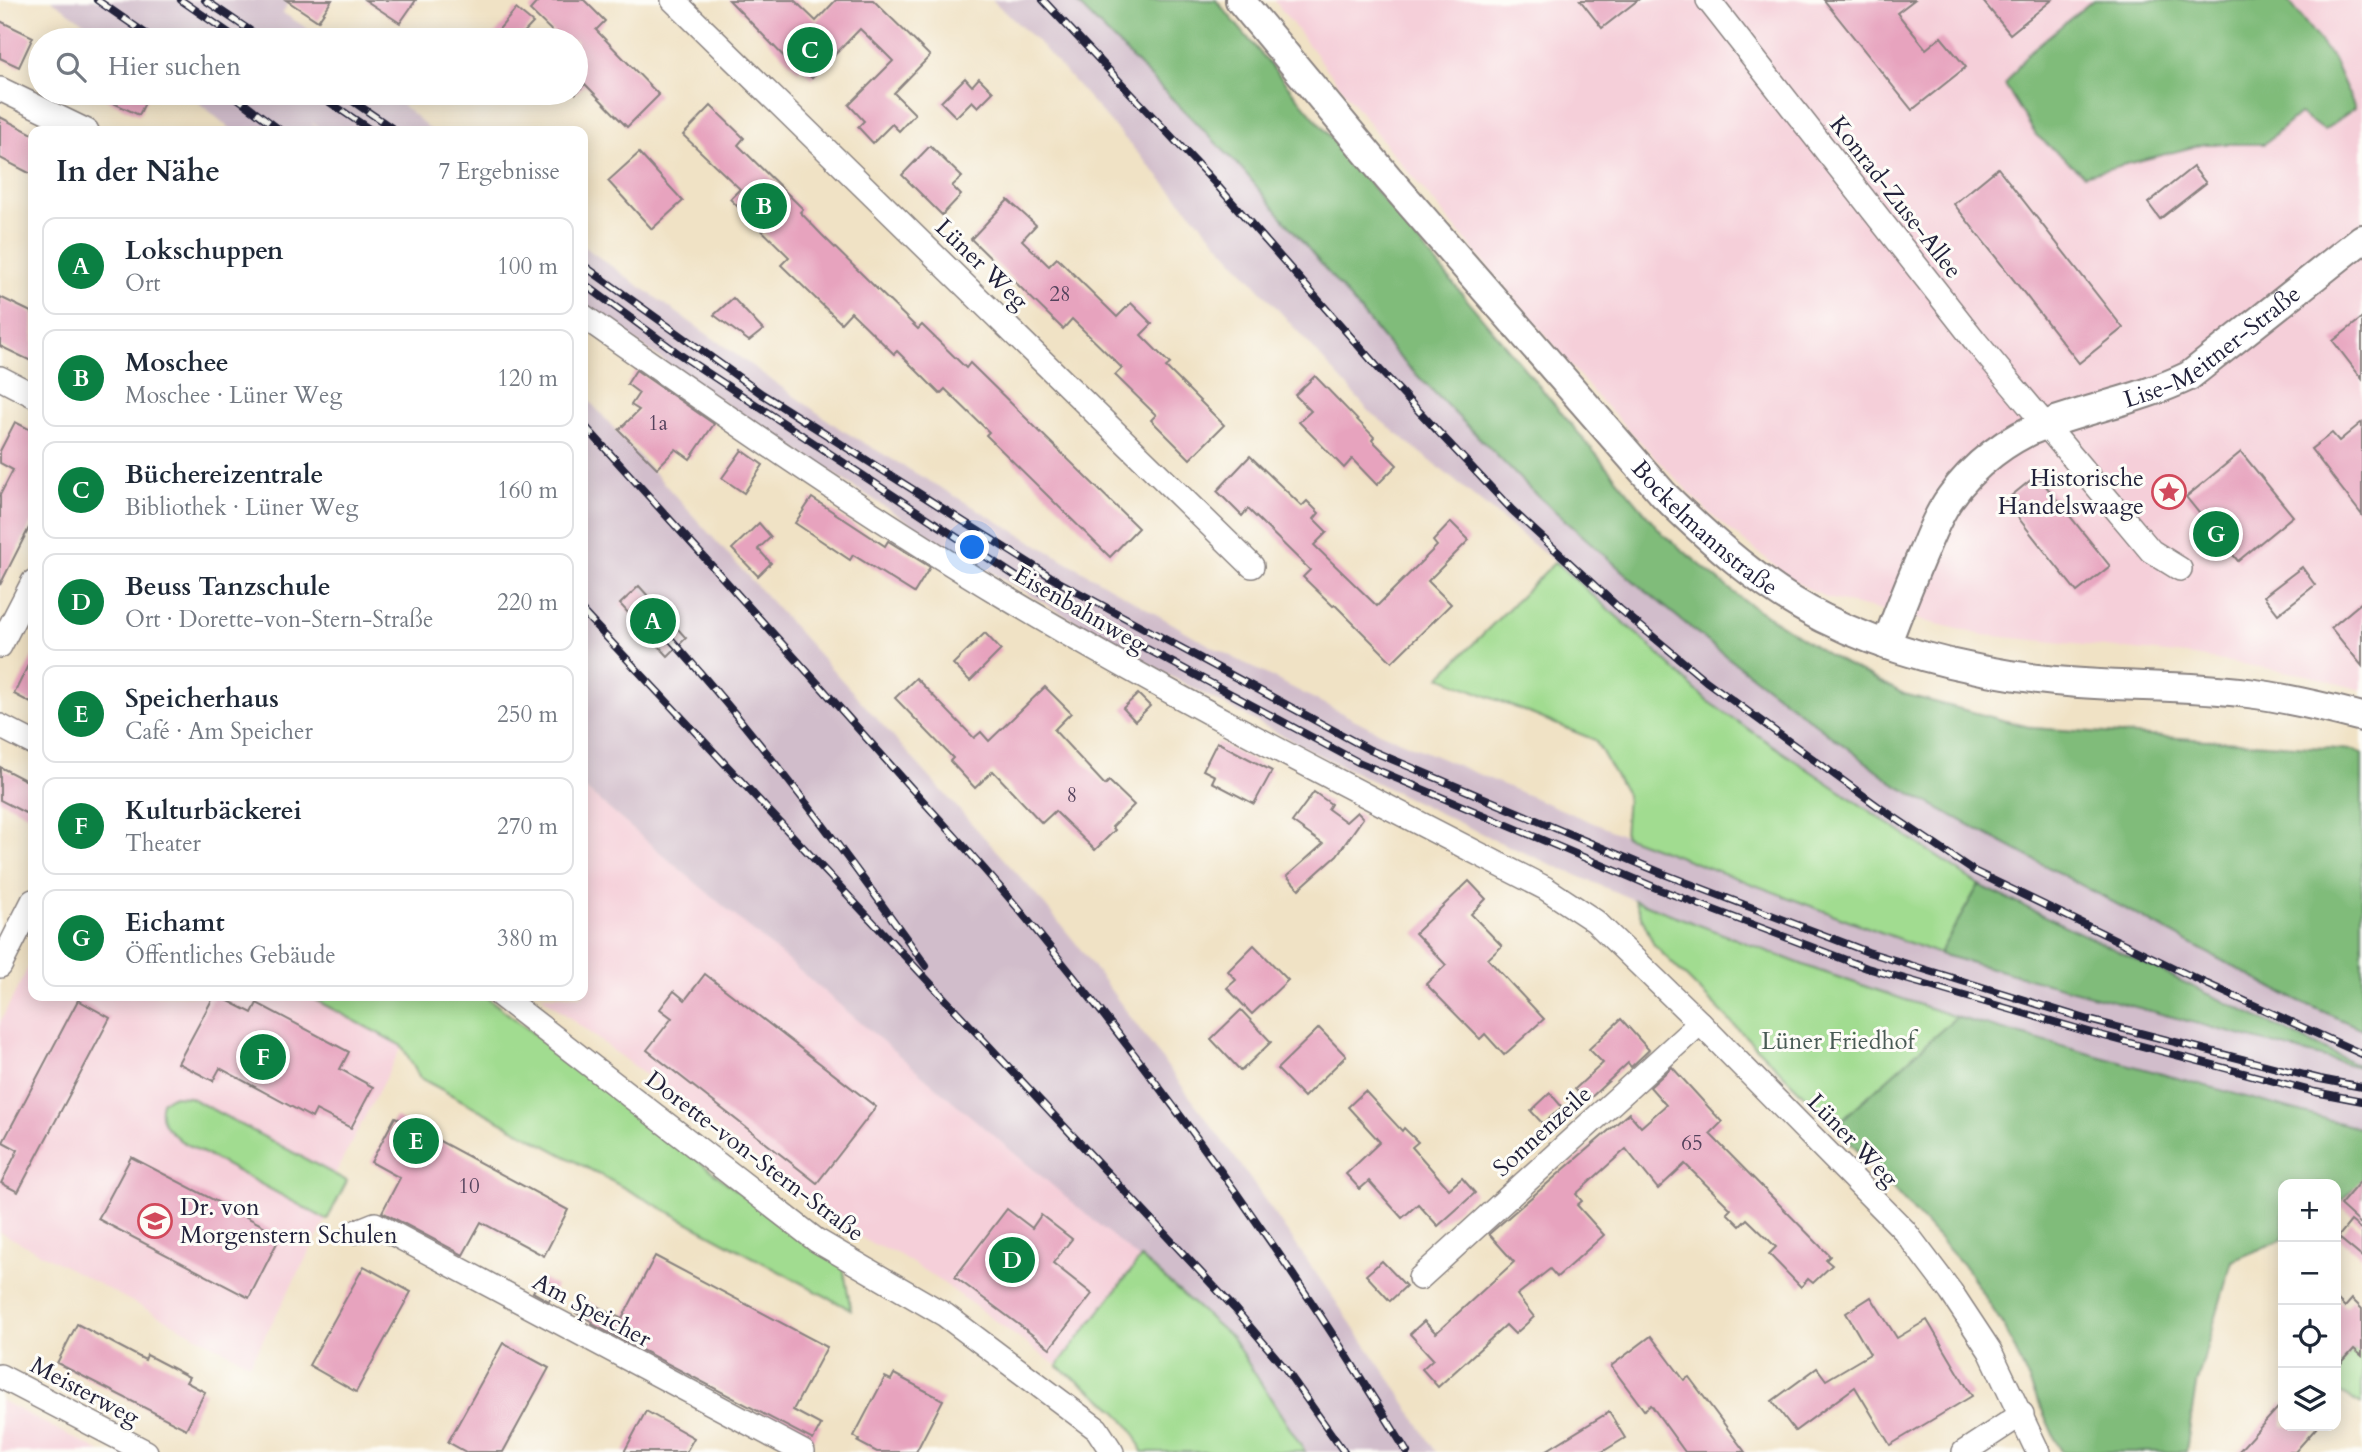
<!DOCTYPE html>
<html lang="de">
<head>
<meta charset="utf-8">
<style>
	:root { --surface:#fff; --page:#f6f6f7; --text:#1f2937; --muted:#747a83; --line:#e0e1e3; --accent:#0b8043 }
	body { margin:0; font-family:Cardo,serif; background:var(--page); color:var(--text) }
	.controls { position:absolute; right:21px; bottom:21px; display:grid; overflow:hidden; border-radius:14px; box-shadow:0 4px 18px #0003 }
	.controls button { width:63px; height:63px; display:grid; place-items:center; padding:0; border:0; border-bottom:2px solid var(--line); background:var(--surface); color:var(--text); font:35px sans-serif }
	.you { position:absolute; left:973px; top:548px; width:24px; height:24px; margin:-18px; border:5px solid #fff; border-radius:50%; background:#1a73e8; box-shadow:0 0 0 10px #1a73e833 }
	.badge { display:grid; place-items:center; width:46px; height:46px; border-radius:50%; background:var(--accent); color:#fff; font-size:23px; font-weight:700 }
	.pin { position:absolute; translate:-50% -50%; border:4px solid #fff; box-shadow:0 2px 7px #0006 }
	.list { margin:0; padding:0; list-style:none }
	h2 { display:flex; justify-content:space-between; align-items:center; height:91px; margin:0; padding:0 28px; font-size:30px }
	h2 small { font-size:23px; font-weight:400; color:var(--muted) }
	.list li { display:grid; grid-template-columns:46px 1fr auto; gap:21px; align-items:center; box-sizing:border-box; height:98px; margin:0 14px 14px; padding:0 14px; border:2px solid var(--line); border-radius:14px }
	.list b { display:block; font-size:26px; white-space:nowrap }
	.list p { margin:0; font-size:23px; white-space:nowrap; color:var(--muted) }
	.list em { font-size:23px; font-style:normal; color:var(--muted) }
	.icon { flex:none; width:38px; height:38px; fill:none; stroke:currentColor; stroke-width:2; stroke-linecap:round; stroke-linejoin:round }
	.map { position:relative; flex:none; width:2362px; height:1452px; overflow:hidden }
	.search { position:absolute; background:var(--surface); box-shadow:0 4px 18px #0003; left:28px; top:28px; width:560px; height:77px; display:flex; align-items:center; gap:18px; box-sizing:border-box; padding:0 24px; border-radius:38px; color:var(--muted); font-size:26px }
	.panel { position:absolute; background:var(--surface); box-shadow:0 4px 18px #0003; left:28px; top:126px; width:560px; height:875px; border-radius:14px }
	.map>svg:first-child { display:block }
	.built { fill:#f5cfd9 }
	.industrial { fill:#d1bdcb }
	.green { fill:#a1dc90; stroke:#627f66; stroke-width:2 }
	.forest { fill:#80bc7a; stroke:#516f5a; stroke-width:2 }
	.building { fill:#e7a3be }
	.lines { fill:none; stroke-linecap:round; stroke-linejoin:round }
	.minor-casing { stroke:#898280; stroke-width:26 }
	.major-casing { stroke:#898280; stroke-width:32 }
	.minor { stroke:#fff; stroke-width:23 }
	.major { stroke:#fff; stroke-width:28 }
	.rail-casing { stroke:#22223b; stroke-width:8 }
	.rail { stroke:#fdfcf7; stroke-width:5; stroke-dasharray:16; stroke-linecap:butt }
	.labels { text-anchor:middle; stroke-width:6; stroke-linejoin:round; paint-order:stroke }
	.number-label { font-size:21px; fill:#53425c }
	.street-label { font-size:24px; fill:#22223b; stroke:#fdfcf7 }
	.poi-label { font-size:24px; fill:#22223b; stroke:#fdfcf7; text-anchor:end }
	.park-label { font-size:24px; fill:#485a54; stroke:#fdfcf7 }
</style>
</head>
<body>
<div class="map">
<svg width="2362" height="1452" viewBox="0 0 2362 1452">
	<rect width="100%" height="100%" fill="#fdfcf7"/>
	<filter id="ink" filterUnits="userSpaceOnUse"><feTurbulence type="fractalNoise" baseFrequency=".0143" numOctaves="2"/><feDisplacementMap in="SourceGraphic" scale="14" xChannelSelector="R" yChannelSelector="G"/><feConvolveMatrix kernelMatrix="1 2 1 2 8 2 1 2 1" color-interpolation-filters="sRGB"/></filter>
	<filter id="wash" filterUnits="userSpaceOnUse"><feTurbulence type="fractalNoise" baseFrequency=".00686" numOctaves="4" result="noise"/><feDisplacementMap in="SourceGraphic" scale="28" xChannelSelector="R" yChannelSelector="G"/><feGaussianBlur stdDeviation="1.57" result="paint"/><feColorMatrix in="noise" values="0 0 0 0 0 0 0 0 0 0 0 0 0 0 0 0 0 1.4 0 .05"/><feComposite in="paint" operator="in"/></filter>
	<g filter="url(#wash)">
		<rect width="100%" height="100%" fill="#f0e2c5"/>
		<g class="built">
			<path d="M1274,0H2362V690L2307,675L2187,655L1983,635L1827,598L1797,583L1711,515L1598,398L1384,143Z"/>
			<path d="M583,787L1141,1258L1057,1366L939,1280L898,1254L872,1244L851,1231L541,996H583Z"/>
			<path d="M33,958V996H308L402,1046L335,1174L347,1181L250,1364L0,1232V1022Z"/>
			<path d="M0,1400L101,1452H0Z"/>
		</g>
		<g class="industrial">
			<path d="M51,0H289L283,13L325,40H110Z"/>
			<path d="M992,0H1074L1243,170L1395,353L1529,488L1637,584L1718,650L1899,787L2286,995L2362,1029V1067L1979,885L1707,701L1648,644L1555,562L1369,411L1041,45Z"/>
			<path d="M187,93H389L432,131H325L311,122L319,131H233Z"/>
			<path d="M583,246L842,430L1209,645L1379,732L1624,836L1939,954L2362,1068V1129L1956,1017L1814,969L1634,900L1497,841L1319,755L1159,670L936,540L726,404L583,305Z"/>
			<path d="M583,394L1040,899L1075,942L1239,1163L1394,1385L1436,1452H1305L1232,1338L583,787Z"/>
		</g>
		<g class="green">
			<path d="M1555,562L1648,644L1707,701L1979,885L1939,954L1624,836L1627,796L1595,740L1440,677Z"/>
			<path d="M1634,900L1814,969L1956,1017L1835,1126L1654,945Z"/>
			<path d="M308,996H485L811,1248L843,1266L851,1310L420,1078L402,1046Z"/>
			<path d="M172,1096L189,1097L347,1181L327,1220L181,1141C167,1129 157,1121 162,1102Z"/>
			<path d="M1141,1258L1232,1338L1305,1452H1142C1130,1411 1089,1390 1057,1366Z"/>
			<path d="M2354,1349L2362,1354V1405L2336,1391V1369Z"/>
		</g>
		<g class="forest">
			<path d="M1074,0H1216L1663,534L1743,600L1830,656L1904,694L2033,728L2353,750L2362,754V1029L2286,995L1899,787L1718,650L1637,584L1529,488L1395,353L1243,170Z"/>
			<path d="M2093,0H2288L2333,59L2355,108L2324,130L2299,114L2264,144H2205L2084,175L2036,135L2005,85L2028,53Z"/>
			<path d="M1979,885L2362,1067V1068L1939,954Z"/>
			<path d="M1956,1017L2362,1129V1196L2353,1189L2336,1205V1184H2283V1239L2232,1261L2196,1385L2186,1452H2061L2005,1328L1966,1268L1835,1126Z"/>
		</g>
		<g id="blocks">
			<g class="building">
				<path d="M286,0H332L318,21Z"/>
				<path d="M365,0H416L400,23Z"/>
				<path d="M539,0H584L605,21L596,30L659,95L627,127L585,84L576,93V40H561L530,10Z"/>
				<path d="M729,0H794L816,21L836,0H873L930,56L894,93L915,114L899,131L892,124L873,143L858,127L864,121L849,105L893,61L881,49L860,29L812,78L801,68L798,71Z"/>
				<path d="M1580,0H1638L1602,28Z"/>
				<path d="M1824,0H1914L1897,13L1926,49L1941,37L1966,67L1912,110Z"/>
				<path d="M1982,0H2052L2010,34Z"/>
				<path d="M516,9L533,23L517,40H490Z"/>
				<path d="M0,21L33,37L19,67L0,58Z"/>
				<path d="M965,78L972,86L979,78L993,92L978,107L972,101L956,117L941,102Z"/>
				<path d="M92,93H150L139,115Z"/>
				<path d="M711,106L744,138L738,145L803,209L800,212L822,235L918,329L922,325L966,368L970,363L1138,528L1110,557L986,435L989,432L945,389L940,394L897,351L894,354L851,312L841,323L781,265L789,257L730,199L740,189L683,135Z"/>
				<path d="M0,117L33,134V175L0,158Z"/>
				<path d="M930,146L962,177L952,186L961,195L942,215L902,175Z"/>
				<path d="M639,153L683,201L652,229L608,181Z"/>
				<path d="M2193,167L2206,183L2160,219L2148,203Z"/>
				<path d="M1998,168L2123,328L2079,363L1954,204Z"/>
				<path d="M1008,200L1036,225L1022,240L1049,266L1057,258L1117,317L1131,303L1152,324L1141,335L1170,364L1166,367L1224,425L1190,459L1151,420L1156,415L1115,375L1122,368L1072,319L1063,329L971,239Z"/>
				<path d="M0,297L33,313V362L0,346Z"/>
				<path d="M733,298L763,330L749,341L714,315Z"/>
				<path d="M2362,318V379L2333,341Z"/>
				<path d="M636,370L714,424L690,459L676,449L657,468L619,430L639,410L631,405L639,393L627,384Z"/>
				<path d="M1315,376L1374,437L1372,440L1397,465L1377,485L1352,459L1344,468L1299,422L1311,411L1295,395Z"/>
				<path d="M15,422L33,431V520L0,585V495L13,470L0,463V451Z"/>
				<path d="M2362,422V515L2311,449L2332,433L2339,441Z"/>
				<path d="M742,450L763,465L744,493L722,478Z"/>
				<path d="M2241,452L2293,516L2238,561L2186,497Z"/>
				<path d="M1250,456L1302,506L1307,501L1319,513L1314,519L1327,532L1314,545L1377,606L1437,546L1433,541L1451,522L1469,540L1428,581L1451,604L1392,662L1335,605L1333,606L1303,577L1310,570L1248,509L1242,516L1217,491Z"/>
				<path d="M2037,475L2110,566L2077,592L2005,501Z"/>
				<path d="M812,498L885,546L888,541L930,567L914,593L853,555L850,560L795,523Z"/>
				<path d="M759,523L771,537L758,549L771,563L758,576L732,549Z"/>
				<path d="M2302,567L2315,585L2278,614L2264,596Z"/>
				<path d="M639,586L686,638L668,656L620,604Z"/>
				<path d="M2362,602V666L2331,628Z"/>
				<path d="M985,633L1001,650L970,681L953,664Z"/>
				<path d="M33,655V704L14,694Z"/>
				<path d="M916,678L974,738L981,732L989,741L1045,687L1071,713L1054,730L1105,785L1109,781L1134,805L1112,827L1115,830L1095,850L1055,811L1042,823L993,771L975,788L950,761L953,758L895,698Z"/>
				<path d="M1138,694L1150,706L1135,721L1123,708Z"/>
				<path d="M1217,742L1272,771L1254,804L1212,782L1215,776L1203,770Z"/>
				<path d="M0,767L33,784V817L0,800Z"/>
				<path d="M1314,792L1331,804L1328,809L1346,822L1357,812L1363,818L1337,855L1299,889L1287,876L1323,844L1292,822Z"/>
				<path d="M1469,881L1486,899L1471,914L1502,946L1488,959L1544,1019L1504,1055L1485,1034L1480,1039L1426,984L1446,965L1415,933Z"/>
				<path d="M1254,945L1288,980L1252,1014L1227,988L1236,980L1228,971Z"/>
				<path d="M705,974L876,1107L817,1183L647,1050L672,1018L660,1009L674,991L685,1000Z"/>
				<path d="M214,996H219L252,1013L257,1003L349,1052L340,1069L373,1087L351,1128L316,1110L312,1118L220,1068L213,1081L178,1063Z"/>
				<path d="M78,1000L110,1018L18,1192L1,1183L18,1150L3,1142Z"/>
				<path d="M1241,1010L1271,1042L1241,1071L1211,1039Z"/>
				<path d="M1621,1019L1649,1050L1631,1067L1628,1063L1587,1101L1575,1089L1603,1063L1589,1049Z"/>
				<path d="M1319,1028L1346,1056L1304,1097L1277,1069Z"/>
				<path d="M1672,1067L1722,1122L1710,1134L1830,1256L1826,1260L1832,1265L1813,1283L1808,1279L1801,1287L1769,1254L1776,1247L1747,1219L1740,1226L1727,1213L1731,1209L1685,1164L1658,1189L1626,1149L1576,1194L1582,1201L1577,1205L1604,1235L1557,1277L1550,1269L1517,1295L1534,1317L1515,1334L1506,1325L1438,1387L1422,1369L1433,1359L1410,1334L1424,1321L1436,1333L1514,1262L1489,1234L1629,1113L1641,1127L1666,1105L1650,1087Z"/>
				<path d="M1365,1091L1402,1131L1404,1128L1418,1142L1412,1147L1449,1189L1462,1178L1475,1193L1438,1226L1418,1204L1402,1218L1369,1181L1360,1189L1346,1174L1380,1142L1348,1107Z"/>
				<path d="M1550,1093L1562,1107L1543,1124L1531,1111Z"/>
				<path d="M395,1117L568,1210L544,1256L481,1222L463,1255L382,1212L400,1178L371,1162Z"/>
				<path d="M131,1157L281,1235L249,1298L98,1219Z"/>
				<path d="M2362,1179V1225L2340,1205Z"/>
				<path d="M1007,1209L1032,1228L1041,1215L1072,1239L1053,1263L1092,1294L1050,1348L955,1277Z"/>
				<path d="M2351,1221L2362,1230V1257L2338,1237Z"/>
				<path d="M655,1256L827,1347L793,1410L821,1425L813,1440L592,1324L593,1322L576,1313L583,1299L622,1319Z"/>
				<path d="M1382,1261L1406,1286L1390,1301L1366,1275Z"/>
				<path d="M364,1266L411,1292L356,1392L309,1365Z"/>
				<path d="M541,1278L556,1286L549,1301L533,1292Z"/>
				<path d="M1871,1297L1897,1338L1927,1320L1972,1396L1890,1445L1855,1387L1795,1431L1772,1401L1817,1368L1826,1380L1870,1354L1846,1313Z"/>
				<path d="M2336,1298L2345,1307L2352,1299L2362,1309V1356L2354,1349L2336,1369Z"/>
				<path d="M77,1324L145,1360L147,1355L189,1377L186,1382L205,1392L186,1429L57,1363Z"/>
				<path d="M1651,1336L1684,1380L1689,1377L1745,1452H1685L1651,1405L1644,1410L1611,1366Z"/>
				<path d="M503,1343L549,1368L503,1452H466L448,1442Z"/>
				<path d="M894,1374L943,1400L916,1452H877L858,1442L860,1440L854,1436L885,1377L891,1380Z"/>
				<path d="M2283,1402V1426H2318L2295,1452H2238Z"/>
				<path d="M646,1411L694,1438L686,1452H624Z"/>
				<path d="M1609,1412L1625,1438L1602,1452H1544Z"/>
			</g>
		</g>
	</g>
	<g filter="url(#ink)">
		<use href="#blocks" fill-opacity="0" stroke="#898280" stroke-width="2"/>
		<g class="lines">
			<g class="minor-casing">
				<g id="minor">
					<path d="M673,0L1252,566"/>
					<path d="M1708,0L1976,342L2151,551L2180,569"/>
					<path d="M0,89L87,131"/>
					<path d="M583,316C721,413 860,510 1005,597C1180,702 1363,794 1545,888L1595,921L1700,1023L1904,1230L1951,1292L1990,1351L2038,1452"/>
					<path d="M0,378L33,395"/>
					<path d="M0,646L33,582"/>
					<path d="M0,726L33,743"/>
					<path d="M0,966L33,901"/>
					<path d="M501,996L816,1240L945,1315L1097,1429L1112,1452"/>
					<path d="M355,1232L375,1224L803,1452"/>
					<path d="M1420,1278L1700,1023"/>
					<path d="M0,1376L146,1452"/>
					<path d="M1964,1452L2022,1414"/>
				</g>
			</g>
			<g class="major-casing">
				<g id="major">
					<path id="s1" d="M1240,0L1388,178L1664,495C1711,541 1763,588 1823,618C1893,653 1969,671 2047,680C2113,688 2181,684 2248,693C2287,698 2324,707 2362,717"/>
					<path id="s2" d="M1886,645C1898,613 1910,582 1924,550C1931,533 1939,513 1950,498C1973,465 2009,437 2047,424C2094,407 2143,398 2189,376L2362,239"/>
				</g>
			</g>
			<use href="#minor" class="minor"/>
			<use href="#major" class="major"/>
			<g class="rail-casing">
				<g id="rail">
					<path d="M97,0L155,40"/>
					<path d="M181,0L239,40"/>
					<path d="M205,0L264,40"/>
					<path d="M1043,0L1215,183L1380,370L1512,510L1620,609L1706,681L1879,807L1974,871L2207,984L2362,1054"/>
					<path d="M231,93L281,131"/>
					<path d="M316,93L372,131"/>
					<path d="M341,93L396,131"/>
					<path d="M583,265L762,394L1059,582L1370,750L1664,874L1868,952L2089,1020L2320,1079L2362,1087"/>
					<path d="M583,283L679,354L1035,589L1358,762L1661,890L1867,968L2089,1032L2315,1092L2362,1101"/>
					<path d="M583,424C687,538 791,653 894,769C938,818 984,867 1026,918C1165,1087 1293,1265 1407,1452"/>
					<path d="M583,612L1235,1309L1284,1367L1344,1452"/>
					<path d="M649,615C750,725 840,845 926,966"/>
				</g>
			</g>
			<use href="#rail" class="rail"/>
		</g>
	</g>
	<defs>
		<g id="sight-ring" transform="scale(1.75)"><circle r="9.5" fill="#fdfcf7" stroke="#d1495b" stroke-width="1.5"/><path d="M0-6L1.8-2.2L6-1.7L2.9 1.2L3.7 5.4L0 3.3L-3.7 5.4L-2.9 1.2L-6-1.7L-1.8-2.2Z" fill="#d1495b"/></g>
		<g id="school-ring" transform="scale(1.75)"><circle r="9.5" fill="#fdfcf7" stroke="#d1495b" stroke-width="1.5"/><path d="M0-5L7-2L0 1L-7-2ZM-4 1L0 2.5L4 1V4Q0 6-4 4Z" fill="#d1495b"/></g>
	</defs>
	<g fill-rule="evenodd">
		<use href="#sight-ring" x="2169" y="492"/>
		<use href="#school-ring" x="155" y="1221"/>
	</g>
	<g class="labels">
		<g class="number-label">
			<text x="1060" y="301">28</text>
			<text x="658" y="430">1a</text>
			<text x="1072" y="802">8</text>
			<text x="1692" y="1150">65</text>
			<text x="469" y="1193">10</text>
		</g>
		<g class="street-label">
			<text transform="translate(1896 197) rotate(52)" y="8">Konrad-Zuse-Allee</text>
			<text transform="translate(982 264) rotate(44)" y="8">Lüner Weg</text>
			<text dy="8" stroke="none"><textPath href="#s2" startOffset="469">Lise-Meitner-Straße</textPath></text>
			<text dy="8" stroke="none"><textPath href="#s1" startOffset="704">Bockelmannstraße</textPath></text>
			<text transform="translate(1080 609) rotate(30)" y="8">Eisenbahnweg</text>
			<text transform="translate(1542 1131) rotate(-42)" y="8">Sonnenzeile</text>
			<text transform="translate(1853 1140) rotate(46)" y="8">Lüner Weg</text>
			<text transform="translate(755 1156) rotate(37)" y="8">Dorette-von-Stern-Straße</text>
			<text transform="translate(592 1310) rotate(28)" y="8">Am Speicher</text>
			<text transform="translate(85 1391) rotate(28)" y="8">Meisterweg</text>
		</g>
		<g class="poi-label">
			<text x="2144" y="486">Historische<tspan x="2144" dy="28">Handelswaage</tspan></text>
			<text x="180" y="1215" text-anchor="start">Dr. von<tspan x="180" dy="28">Morgenstern Schulen</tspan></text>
		</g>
		<g class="park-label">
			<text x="1838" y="1049">Lüner Friedhof</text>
		</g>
	</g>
</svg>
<div class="controls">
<button>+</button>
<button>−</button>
<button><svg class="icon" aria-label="locate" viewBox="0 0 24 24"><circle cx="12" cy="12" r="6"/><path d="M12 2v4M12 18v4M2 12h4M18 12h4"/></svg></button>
<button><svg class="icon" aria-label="layers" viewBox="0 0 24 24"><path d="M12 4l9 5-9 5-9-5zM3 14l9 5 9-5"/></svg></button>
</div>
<div class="you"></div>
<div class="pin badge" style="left:653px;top:621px">A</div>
<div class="pin badge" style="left:764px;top:206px">B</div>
<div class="pin badge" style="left:810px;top:50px">C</div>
<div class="pin badge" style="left:1012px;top:1260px">D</div>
<div class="pin badge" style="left:416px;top:1141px">E</div>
<div class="pin badge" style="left:263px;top:1057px">F</div>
<div class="pin badge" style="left:2216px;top:534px">G</div>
<div class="search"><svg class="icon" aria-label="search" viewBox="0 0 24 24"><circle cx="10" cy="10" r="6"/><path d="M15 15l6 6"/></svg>Hier suchen</div>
<section class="panel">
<h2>In der Nähe<small>7 Ergebnisse</small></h2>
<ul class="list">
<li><span class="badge">A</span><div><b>Lokschuppen</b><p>Ort</p></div><em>100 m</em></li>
<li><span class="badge">B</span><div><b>Moschee</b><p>Moschee · Lüner Weg</p></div><em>120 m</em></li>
<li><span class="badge">C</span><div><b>Büchereizentrale</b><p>Bibliothek · Lüner Weg</p></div><em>160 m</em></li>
<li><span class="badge">D</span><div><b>Beuss Tanzschule</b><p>Ort · Dorette-von-Stern-Straße</p></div><em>220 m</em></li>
<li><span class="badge">E</span><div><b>Speicherhaus</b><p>Café · Am Speicher</p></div><em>250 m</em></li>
<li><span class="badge">F</span><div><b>Kulturbäckerei</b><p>Theater</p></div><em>270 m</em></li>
<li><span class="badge">G</span><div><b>Eichamt</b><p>Öffentliches Gebäude</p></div><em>380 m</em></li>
</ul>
</section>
</div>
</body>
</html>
